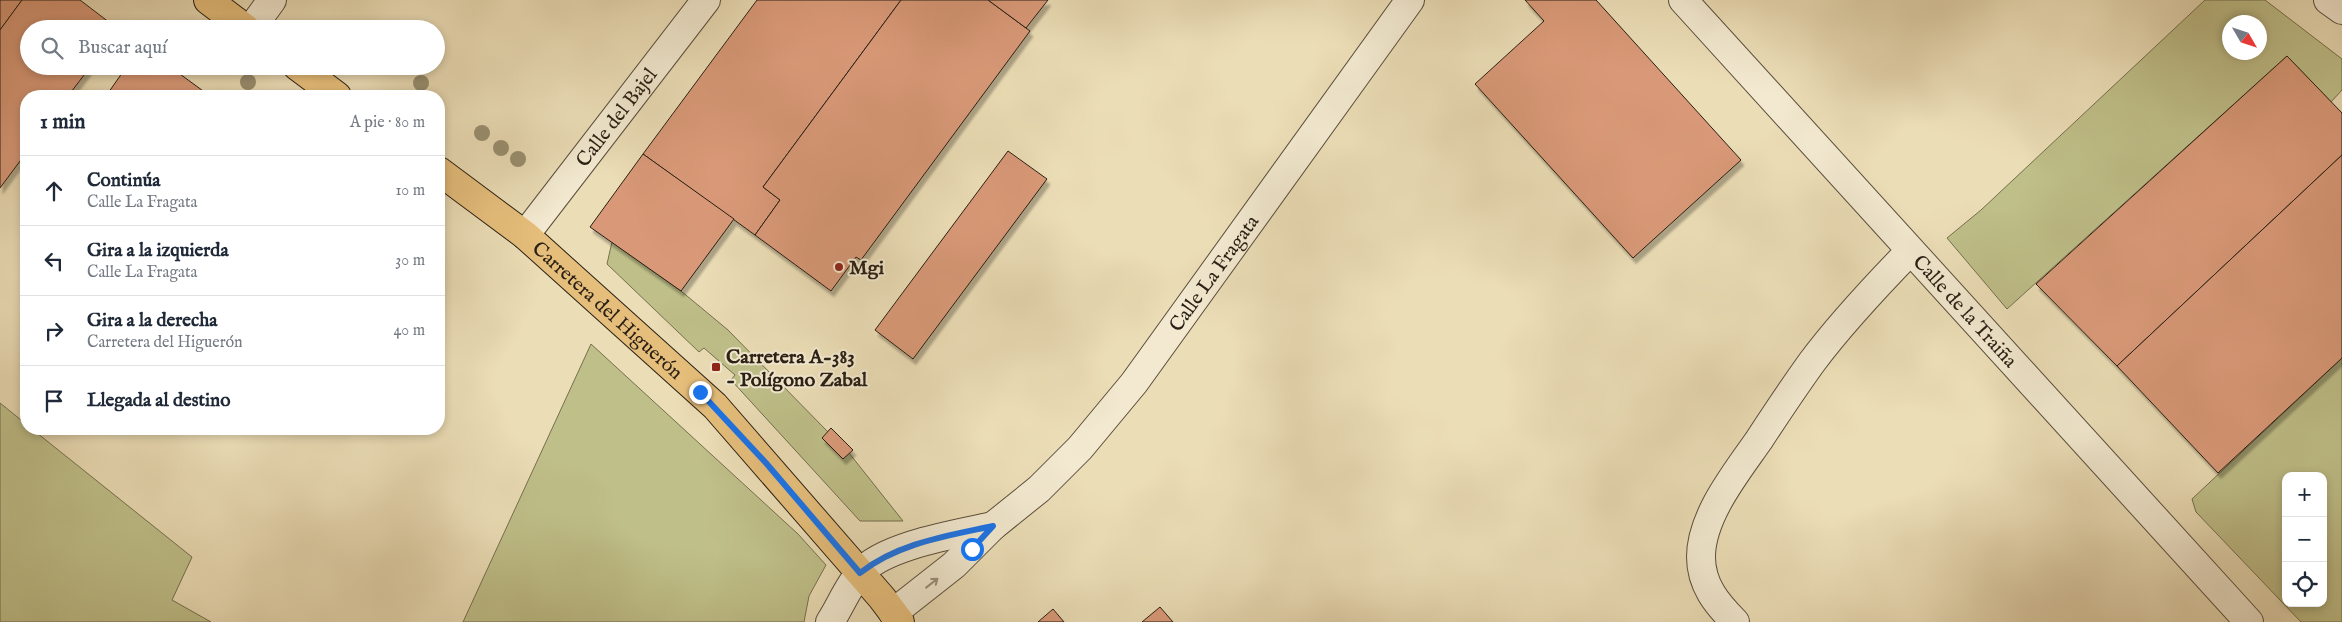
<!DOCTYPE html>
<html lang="es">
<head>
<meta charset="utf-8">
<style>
	:root { --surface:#fff; --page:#f2f2f3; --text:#1f2937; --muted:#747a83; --line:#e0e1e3 }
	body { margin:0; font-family:"IM FELL English",serif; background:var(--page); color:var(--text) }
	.controls { position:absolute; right:15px; bottom:15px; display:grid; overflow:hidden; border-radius:10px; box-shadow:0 2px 8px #0003 }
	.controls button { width:45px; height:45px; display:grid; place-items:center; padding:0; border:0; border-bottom:1px solid var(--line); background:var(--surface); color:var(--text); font:25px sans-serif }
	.compass { position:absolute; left:2222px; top:15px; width:45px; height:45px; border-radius:50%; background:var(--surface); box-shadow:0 2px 8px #0003; rotate:129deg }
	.stop { position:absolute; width:15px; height:15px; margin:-11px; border:4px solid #1a73e8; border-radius:50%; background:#fff }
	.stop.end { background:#1a73e8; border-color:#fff; box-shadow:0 1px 5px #0008 }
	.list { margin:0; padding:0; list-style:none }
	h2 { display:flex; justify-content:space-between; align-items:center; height:65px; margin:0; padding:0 20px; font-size:21px }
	h2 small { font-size:16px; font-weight:400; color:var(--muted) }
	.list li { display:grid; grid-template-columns:32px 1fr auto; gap:15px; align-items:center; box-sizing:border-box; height:70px; padding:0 20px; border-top:1px solid var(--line) }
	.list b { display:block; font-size:19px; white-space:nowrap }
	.list p { margin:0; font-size:16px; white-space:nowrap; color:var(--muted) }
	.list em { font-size:16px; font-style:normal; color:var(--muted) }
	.icon { flex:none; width:28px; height:28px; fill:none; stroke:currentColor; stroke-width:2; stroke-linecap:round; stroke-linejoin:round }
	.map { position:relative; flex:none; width:2342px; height:622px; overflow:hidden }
	.search { position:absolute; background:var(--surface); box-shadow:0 2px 8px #0003; left:20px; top:20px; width:425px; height:55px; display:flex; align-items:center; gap:12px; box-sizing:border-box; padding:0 18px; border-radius:28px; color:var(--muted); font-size:19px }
	.panel { position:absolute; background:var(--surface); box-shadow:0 2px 8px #0003; left:20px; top:90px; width:425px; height:345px; border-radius:20px }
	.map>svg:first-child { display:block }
	.green { fill:#bfbf89; stroke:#746f4e; fill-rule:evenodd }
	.building { fill:#d99978; stroke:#291f14; filter:url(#shadow) }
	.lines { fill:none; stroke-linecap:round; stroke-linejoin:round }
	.minor-casing { stroke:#5a4e3c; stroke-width:30 }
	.major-casing { stroke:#291f14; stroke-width:30 }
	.minor { stroke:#f2e9d0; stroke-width:28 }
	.major { stroke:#e6be7b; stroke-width:28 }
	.tree { fill:#998f70 }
	.oneway { stroke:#988e7b }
	.route { stroke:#1a73e8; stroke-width:6 }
	.poi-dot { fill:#8f2418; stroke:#f2e9d0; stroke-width:2 }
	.labels { text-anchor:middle; stroke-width:4; stroke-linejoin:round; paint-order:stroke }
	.street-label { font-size:20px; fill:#291f14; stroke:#f2e9d0 }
	.poi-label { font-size:20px; font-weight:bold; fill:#291f14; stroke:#f2e9d0; text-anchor:start }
</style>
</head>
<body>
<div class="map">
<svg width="2342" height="622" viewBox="0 0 2342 622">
	<defs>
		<filter id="shadow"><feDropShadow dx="3" dy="5.5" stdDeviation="1" flood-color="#0004"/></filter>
	</defs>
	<rect width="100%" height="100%" fill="#ebddb6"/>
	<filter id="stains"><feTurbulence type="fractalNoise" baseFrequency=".004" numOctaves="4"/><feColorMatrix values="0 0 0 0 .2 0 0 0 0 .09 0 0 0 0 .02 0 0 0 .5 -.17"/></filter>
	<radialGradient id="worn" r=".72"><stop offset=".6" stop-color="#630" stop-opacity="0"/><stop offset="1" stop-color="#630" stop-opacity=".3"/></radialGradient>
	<g class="green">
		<path d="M2205,0H2265L2342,59V90L2331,102L2287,56L2007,309L1947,238L1981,210ZM2230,22H2260V52H2230Z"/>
		<path d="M612,242L681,291L728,330L828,432L843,459L849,453L903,521H860L731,380L735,375L704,348L699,352L607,264Z"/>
		<path d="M591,344L798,534L826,565L809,596L804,622H463Z"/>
		<path d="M2342,358V622H2301L2196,512L2192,499ZM2286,476H2323V603H2286Z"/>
		<path d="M0,403L26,424V429H32L192,557L172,600L211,622H0Z"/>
	</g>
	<g class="building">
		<path d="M0,0H22L0,30Z"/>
		<path d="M22,0H80L118,29H29V66H91L68,96H26V153L0,188V30Z"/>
		<path d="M757,0H901L763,187L780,200L755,235L643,154Z"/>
		<path d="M901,0H988L1030,31L861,260L856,257L831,291L755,235L780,200L763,187Z"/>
		<path d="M988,0H1048L1026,28Z"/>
		<path d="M1525,0H1596L1741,160L1633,258L1475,84L1544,21Z"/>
		<path d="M2287,56L2342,113V155L2117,366L2036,284Z"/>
		<path d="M127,66H169L210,96H106Z"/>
		<path d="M1008,151L1047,179L913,359L875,330Z"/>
		<path d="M643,154L734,219L681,291L590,227Z"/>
		<path d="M2342,155V358L2218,473L2117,366Z"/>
		<path d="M831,428L853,450L843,459L822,438Z"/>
		<path d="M1160,607L1173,622H1142Z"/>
		<path d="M1053,609L1064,622H1038Z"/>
	</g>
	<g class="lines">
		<g class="minor-casing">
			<g id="minor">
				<path id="s1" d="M1683,0L2249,622"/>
				<path d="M2328,0L2342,10"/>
				<path d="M251,29L272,0"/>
				<path id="s2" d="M525,235L706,0"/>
				<path id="s3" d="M893,613L954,565L993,526L1039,489L1080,448L1134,383L1410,0"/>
				<path d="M830,622C840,607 848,586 860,573C885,545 957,534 993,526"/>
				<path d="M1735,622C1717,604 1701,585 1701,557C1701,516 1736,473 1759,440C1776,414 1794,387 1812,362C1841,323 1876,286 1910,251"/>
			</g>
		</g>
		<g class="major-casing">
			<g id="major">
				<path d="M208,0L246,29"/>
				<path d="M297,66L337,96"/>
				<path id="s4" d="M439,171L525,235L715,406L882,598L900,622"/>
			</g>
		</g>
		<use href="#minor" class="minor"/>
		<use href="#major" class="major"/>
	</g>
	<g class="tree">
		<circle cx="248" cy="82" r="8"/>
		<circle cx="421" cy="83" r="8"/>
		<circle cx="482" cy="133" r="8"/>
		<circle cx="501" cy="148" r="8"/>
		<circle cx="518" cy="159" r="8"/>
	</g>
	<defs><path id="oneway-shaft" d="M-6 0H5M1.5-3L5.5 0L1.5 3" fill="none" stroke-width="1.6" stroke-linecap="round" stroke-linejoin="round" transform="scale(1.25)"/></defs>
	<use class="oneway" href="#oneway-shaft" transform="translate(932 583) rotate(-38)"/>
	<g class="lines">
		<path class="route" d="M700,392L766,463L860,573C898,543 947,536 993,526L972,549"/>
	</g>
	<g class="poi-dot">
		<circle cx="839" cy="267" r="5"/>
		<rect x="711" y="362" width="10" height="10" rx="2.5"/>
	</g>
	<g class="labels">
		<g class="street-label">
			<text dy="7" stroke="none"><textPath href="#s2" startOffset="149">Calle del Bajel</textPath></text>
			<text dy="7" stroke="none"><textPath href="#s3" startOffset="470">Calle La Fragata</textPath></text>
			<text dy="7" stroke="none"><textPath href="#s4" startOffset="219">Carretera del Higuerón</textPath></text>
			<text dy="7" stroke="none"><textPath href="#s1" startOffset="420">Calle de la Traiña</textPath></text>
		</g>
		<g class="poi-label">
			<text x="849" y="274">Mgi</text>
			<text x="726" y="363">Carretera A-383<tspan x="726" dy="23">- Polígono Zabal</tspan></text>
		</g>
	</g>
	<rect width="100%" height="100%" filter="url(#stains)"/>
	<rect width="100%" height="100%" fill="url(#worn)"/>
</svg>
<div class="controls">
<button>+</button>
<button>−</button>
<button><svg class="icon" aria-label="locate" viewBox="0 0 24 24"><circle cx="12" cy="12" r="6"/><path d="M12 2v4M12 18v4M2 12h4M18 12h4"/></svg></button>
</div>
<svg class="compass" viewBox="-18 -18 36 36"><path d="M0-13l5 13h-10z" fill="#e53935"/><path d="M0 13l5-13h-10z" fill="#747a83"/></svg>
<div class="stop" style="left:972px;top:549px"></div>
<div class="stop end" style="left:700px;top:392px"></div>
<div class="search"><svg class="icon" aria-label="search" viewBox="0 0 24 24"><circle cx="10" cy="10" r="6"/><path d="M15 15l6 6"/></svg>Buscar aquí</div>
<section class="panel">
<h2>1 min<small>A pie · 80 m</small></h2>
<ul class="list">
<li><svg class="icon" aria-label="ahead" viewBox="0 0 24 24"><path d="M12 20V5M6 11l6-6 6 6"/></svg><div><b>Continúa</b><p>Calle La Fragata</p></div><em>10 m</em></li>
<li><svg class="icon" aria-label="left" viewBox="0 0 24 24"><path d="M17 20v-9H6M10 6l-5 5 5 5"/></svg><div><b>Gira a la izquierda</b><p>Calle La Fragata</p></div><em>30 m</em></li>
<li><svg class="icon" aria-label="right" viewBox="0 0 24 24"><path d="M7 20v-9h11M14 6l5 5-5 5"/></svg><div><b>Gira a la derecha</b><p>Carretera del Higuerón</p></div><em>40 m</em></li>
<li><svg class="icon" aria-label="arrive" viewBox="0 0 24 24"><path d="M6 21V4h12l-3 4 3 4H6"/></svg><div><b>Llegada al destino</b></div></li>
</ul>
</section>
</div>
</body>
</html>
